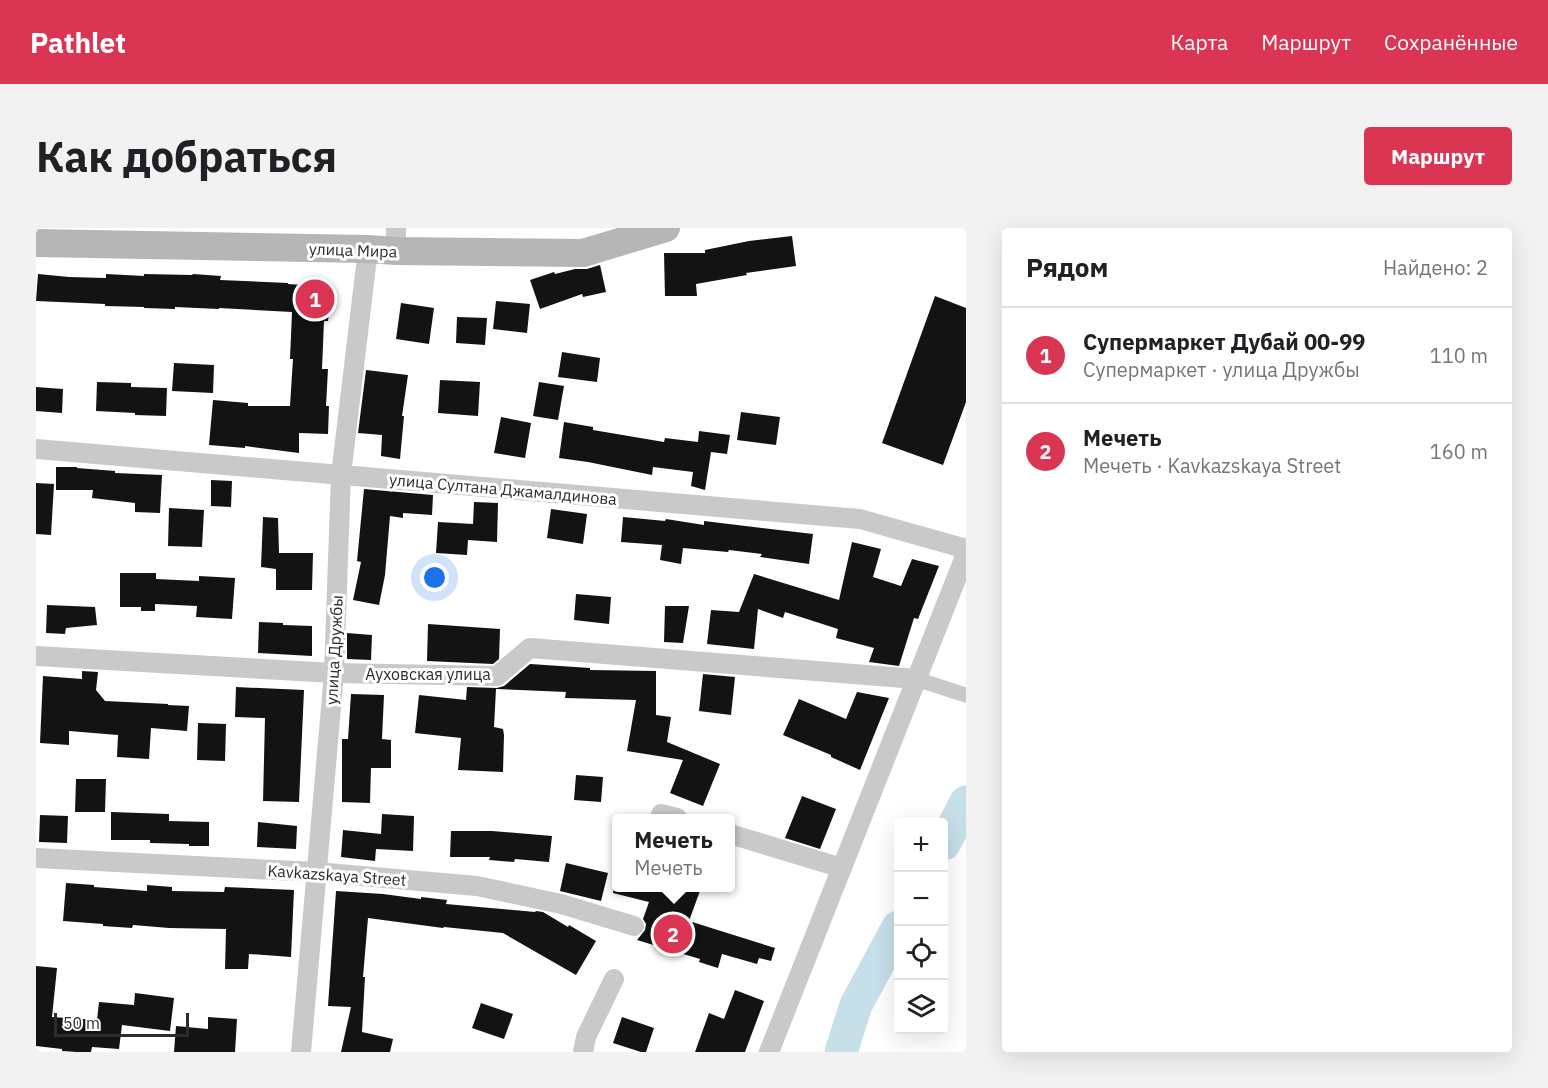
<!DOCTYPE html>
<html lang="ru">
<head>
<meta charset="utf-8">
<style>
	:root { --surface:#fff; --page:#f2f2f2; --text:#202124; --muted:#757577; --line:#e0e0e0; --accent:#da3654 }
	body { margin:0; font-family:"IBM Plex Sans",sans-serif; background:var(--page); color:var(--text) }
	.controls { position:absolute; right:18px; bottom:18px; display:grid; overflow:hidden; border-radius:6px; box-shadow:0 6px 24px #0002 }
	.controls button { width:54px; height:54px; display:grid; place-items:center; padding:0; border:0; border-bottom:2px solid var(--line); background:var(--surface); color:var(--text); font:30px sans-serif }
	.scale { position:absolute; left:18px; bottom:15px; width:135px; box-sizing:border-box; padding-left:6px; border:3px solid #2c2c2c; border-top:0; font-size:16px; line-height:21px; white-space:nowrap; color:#2c2c2c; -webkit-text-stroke:4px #fff; paint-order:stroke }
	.you { position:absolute; left:399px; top:350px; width:21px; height:21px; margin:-15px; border:4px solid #fff; border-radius:50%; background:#1a73e8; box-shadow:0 0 0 9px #1a73e833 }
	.badge { display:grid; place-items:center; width:39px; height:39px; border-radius:50%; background:var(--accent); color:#fff; font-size:20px; font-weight:700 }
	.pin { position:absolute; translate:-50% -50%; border:3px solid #fff; box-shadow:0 2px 6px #0006 }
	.popup { position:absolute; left:576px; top:586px; width:123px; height:78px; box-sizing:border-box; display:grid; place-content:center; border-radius:6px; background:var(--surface); filter:drop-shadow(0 2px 4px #0005); font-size:20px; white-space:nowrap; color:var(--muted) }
	.popup b { font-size:22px; color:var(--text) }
	.popup::after { content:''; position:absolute; left:50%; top:100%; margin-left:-12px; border:12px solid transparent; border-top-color:var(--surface) }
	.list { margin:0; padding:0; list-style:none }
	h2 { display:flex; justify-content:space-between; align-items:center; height:78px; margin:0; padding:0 24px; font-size:26px }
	h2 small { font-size:20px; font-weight:400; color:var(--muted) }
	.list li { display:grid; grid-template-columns:39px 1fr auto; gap:18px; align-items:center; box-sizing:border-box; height:96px; padding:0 24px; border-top:2px solid var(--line) }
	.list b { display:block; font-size:22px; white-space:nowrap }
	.list p { margin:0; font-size:20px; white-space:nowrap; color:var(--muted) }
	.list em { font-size:20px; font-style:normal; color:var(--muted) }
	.icon { flex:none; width:33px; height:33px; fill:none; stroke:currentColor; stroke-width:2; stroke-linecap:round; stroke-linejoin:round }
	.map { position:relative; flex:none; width:930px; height:824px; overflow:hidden; border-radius:6px }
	header { display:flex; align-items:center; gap:36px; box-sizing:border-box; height:84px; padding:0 30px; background:var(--accent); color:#fff }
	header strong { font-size:28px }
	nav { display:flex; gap:33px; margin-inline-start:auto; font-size:21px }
	.intro { display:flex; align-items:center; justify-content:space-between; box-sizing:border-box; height:144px; padding:0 36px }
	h1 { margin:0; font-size:42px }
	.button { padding:15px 27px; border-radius:6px; background:var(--accent); color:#fff; font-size:21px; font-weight:700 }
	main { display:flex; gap:36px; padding:0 36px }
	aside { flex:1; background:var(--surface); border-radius:6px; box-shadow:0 6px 24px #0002 }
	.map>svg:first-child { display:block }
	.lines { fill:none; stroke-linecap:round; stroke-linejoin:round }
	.river { stroke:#c6dfe8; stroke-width:33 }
	.building { fill:#131313 }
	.pedestrian { stroke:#c9c9c9; stroke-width:15 }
	.minor { stroke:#c9c9c9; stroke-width:20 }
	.secondary { stroke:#b6b6b6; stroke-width:28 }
	.labels { text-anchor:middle; stroke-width:6; stroke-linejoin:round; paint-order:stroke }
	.street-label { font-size:16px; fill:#2c2c2c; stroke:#fff }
</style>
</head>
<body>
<header>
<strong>Pathlet</strong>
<nav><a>Карта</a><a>Маршрут</a><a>Сохранённые</a></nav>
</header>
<div class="intro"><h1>Как добраться</h1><a class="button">Маршрут</a></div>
<main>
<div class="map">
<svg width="930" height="824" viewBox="0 0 930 824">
	<rect width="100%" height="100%" fill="#fff"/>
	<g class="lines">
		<g class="river">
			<path d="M908,616L930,574"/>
			<path d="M805,824L820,777L862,699"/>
		</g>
	</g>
	<g class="building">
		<path d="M756,8L760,38L710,45L711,47L660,56L661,68H629L628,25H669V22L713,13Z"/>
		<path d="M564,37L570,64L547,69L546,66L504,81L494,52L518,44L519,46L539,41H551Z"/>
		<path d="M2,46L33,49L70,50V46L108,48V46L156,47L157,46L185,48L184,52L252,55V56L295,59L292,93H288L286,141H292L290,178H293L292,206L263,205V225L209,218V220L173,217L177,172L212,175V178H254L257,131H254L256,84L183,80V81L139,79V81L108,80V79L69,78V76L0,73Z"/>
		<path d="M899,68L930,80V174L907,237L846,215Z"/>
		<path d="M460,73L494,76L491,105L457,101Z"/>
		<path d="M365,75L398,80L393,116L360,111Z"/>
		<path d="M421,89L451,90L449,117L420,115Z"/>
		<path d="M526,124L564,130L561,154L522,149Z"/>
		<path d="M138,135L178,137L177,165L136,163Z"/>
		<path d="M330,142L372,147L366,188H368L364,231L345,228L346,207L322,205Z"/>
		<path d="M404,152L444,154L442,188L402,185Z"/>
		<path d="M61,154L95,155V159L131,160L130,188L99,187V185L60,183Z"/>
		<path d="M503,154L528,158L522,192L497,188Z"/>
		<path d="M0,159L27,161L26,185L0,183Z"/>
		<path d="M705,184L744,189L740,217L701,212Z"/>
		<path d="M465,189L495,195L489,230L458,225Z"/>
		<path d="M528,194L557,199V202L628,214L629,210L662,214L663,203L694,207L691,226L675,224L669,262L655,258L657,244L617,239L616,247L552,234L523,230Z"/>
		<path d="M20,239H41V240L79,243V245L126,247L124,285L99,284V275L56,270L57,262H20Z"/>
		<path d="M175,252L196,253L195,279L175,278Z"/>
		<path d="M0,255L18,256L15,307L0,306Z"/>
		<path d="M328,261L397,267L396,287L367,285V290L354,288L349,347L343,377L317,372L325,334L321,333Z"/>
		<path d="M438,274L462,275L461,314L432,312L431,327L400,325L402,294L437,296Z"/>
		<path d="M133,280L168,282L166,319L132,318Z"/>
		<path d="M515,281L551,286L547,316L511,310Z"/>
		<path d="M227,289L242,290L243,325H277L276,362H240V341L225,339Z"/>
		<path d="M587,289L629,293L630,291L668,297V293L777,306L773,336L724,329L726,326L693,322L692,324L647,320L645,336L624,332L626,317L585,314Z"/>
		<path d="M816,314L845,321L837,349L865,358L876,331L903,338L882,391L878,390L863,438L833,434L838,420L800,410L802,401L749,384L747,390L722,381L718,421L671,416L675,382L703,384L718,346L803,372Z"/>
		<path d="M84,345H120V351L163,353V348L199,350L196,391L160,389L161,378L119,376V383H105V379H84Z"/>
		<path d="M540,366L575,369L573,396L538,392Z"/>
		<path d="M11,377L59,379L61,397L30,400L29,406L10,405Z"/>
		<path d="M629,378H653L647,415L628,414Z"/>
		<path d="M223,394L247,395V397L276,398V428L222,425Z"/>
		<path d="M392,396L464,401L463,431L457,436L391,433Z"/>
		<path d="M311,405L336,407L335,432L311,431Z"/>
		<path d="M494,436L554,440V442L620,443V487L635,489L631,514L684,536L667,578L634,565L647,532L591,523L600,472L529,470L530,464L460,461L458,499L467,501L468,507L467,544L422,542L425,510L379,505L383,467L430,472L431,459L461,460L468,458Z"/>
		<path d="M46,443L62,444L60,462L69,473L132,476V477L153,478L151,503L115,500L113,531L81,529L82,507L33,503V517L4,515L7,448L46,451Z"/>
		<path d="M667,446L699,449L695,487L663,483Z"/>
		<path d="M200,459L268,462L263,574L227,573L229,490L199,489Z"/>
		<path d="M821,464L853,470L824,542L795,529V527L747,507L763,471L810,491Z"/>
		<path d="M315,466L348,467L346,511L355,512V540H335L334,575L306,574V511H312Z"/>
		<path d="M162,495L190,496L189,533L161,532Z"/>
		<path d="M540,547L567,549L565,574L538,572Z"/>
		<path d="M40,551H70L69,584H39Z"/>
		<path d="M766,568L800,581L784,621L749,610Z"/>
		<path d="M75,584L133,586V593L173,594V618H153V616L114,615V612H75Z"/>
		<path d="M346,586L378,588L377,623L340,621L339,633L305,629L307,602L345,606Z"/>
		<path d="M4,587L32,588L31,615L3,614Z"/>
		<path d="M222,594L261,598L260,621L221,619Z"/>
		<path d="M415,603H456L516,608L513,634L479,631L478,634L453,632L454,629H414Z"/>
		<path d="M530,635L572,645L565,673L524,663Z"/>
		<path d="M30,655L58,657V659L111,663V657L136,659V663L188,664L189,659L258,662L255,729L213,726L212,741H189L190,701L133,700L97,697L96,700L67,698V696L27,693Z"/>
		<path d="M578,660H665L653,693L739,720L735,733L723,730L721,736L686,726L682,740L663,734L664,731L601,712L609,702L610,696L607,691L613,674L577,665Z"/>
		<path d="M300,663L347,666L385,671V669L411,672L410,676L499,684L500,683L507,684L532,699L533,697L560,713L540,747L467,705L408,699L407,700L332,690L327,749H329L326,804L357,811L354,824H305L315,779L292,778Z"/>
		<path d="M0,738L21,740L16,789L61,792L63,774L98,777L99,765L138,770L134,803L86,797L83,821L56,819L55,824H41L26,823V821L0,818Z"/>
		<path d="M699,762L728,773L709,824H659L673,785L688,791Z"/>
		<path d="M445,775L477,786L468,811L436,800Z"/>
		<path d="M172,789L201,791L199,824H138L140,798L172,801Z"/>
		<path d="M586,789L618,800L610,824H605L577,815Z"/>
	</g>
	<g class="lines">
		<path class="pedestrian" d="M880,451L930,467"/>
		<g class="minor">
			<path d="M360,0V23"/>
			<path d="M0,221L824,291L930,321"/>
			<path d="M0,428L298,445L461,448L494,420L880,451"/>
			<path d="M625,586L641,590"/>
			<path d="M694,606L806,640"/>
			<path d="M0,630L280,644L441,658L525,676L598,698"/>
			<path d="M265,824L298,445L305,247L332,21"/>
			<path d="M547,824L550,809L578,751"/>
			<path d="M733,824L930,326"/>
		</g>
		<path class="secondary" d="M0,15L332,21L360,23L547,25L630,0"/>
	</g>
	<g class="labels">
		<g class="street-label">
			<text transform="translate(317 22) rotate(2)" y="6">улица Мира</text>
			<text transform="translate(467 261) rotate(5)" y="6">улица Султана Джамалдинова</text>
			<text transform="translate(298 422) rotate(-87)" y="6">улица Дружбы</text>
			<text x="392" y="452">Ауховская улица</text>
			<text transform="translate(301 647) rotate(4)" y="6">Kavkazskaya Street</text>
		</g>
	</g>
</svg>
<div class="controls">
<button>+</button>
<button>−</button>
<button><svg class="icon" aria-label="locate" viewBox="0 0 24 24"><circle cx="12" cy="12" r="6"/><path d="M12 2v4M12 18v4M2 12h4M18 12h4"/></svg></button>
<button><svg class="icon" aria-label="layers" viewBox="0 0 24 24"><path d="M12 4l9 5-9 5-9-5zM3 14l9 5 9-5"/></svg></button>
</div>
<div class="scale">50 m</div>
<div class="you"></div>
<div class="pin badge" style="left:279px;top:71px">1</div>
<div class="pin badge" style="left:637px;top:706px">2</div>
<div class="popup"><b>Мечеть</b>Мечеть</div>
</div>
<aside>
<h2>Рядом<small>Найдено: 2</small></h2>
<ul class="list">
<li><span class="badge">1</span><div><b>Супермаркет Дубай 00-99</b><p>Супермаркет · улица Дружбы</p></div><em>110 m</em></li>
<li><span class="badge">2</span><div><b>Мечеть</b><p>Мечеть · Kavkazskaya Street</p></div><em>160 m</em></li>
</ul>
</aside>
</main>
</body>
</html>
